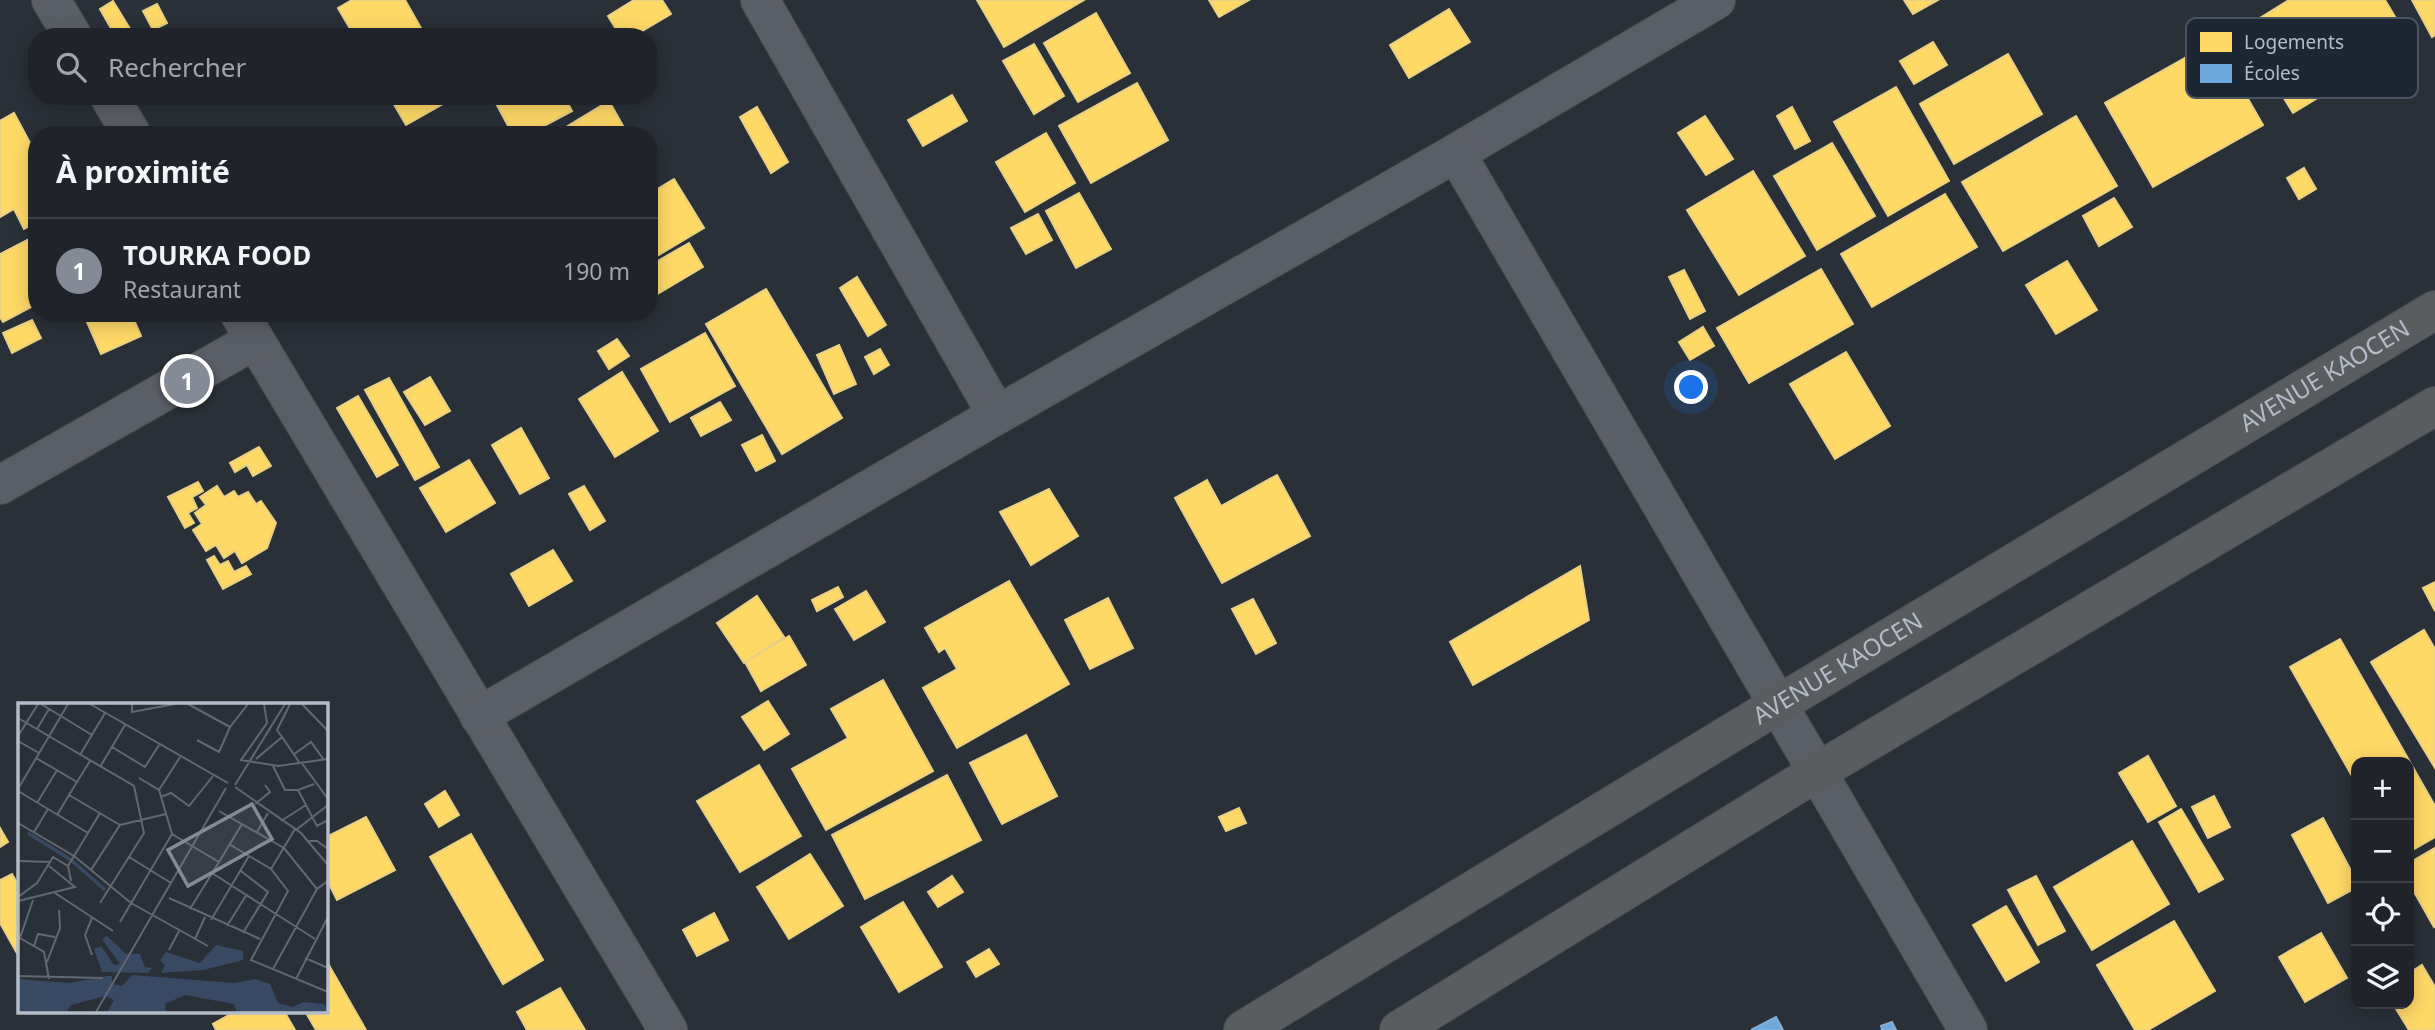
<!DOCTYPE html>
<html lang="fr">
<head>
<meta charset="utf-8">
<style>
	:root { --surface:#20242a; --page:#282c32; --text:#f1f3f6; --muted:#a2a4a8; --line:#3d4147; --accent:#848b96 }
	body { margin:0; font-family:"Noto Sans",sans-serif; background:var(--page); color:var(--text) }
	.controls { position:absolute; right:21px; bottom:21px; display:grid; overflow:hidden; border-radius:14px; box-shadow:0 4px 18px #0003 }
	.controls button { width:63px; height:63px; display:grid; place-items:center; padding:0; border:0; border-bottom:2px solid var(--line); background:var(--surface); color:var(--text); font:35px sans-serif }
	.you { position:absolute; left:1692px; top:388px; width:24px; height:24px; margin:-18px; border:5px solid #fff; border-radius:50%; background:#1a73e8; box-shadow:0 0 0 10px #1a73e833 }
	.badge { display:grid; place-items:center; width:46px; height:46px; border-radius:50%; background:var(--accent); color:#fff; font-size:23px; font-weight:700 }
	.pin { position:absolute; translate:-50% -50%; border:4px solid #fff; box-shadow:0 2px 7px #0006 }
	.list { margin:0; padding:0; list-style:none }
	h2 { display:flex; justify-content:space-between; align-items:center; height:91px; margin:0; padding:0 28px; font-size:30px }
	h2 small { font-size:23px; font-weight:400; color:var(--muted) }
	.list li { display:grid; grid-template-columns:46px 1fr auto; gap:21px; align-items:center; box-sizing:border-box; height:105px; padding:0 28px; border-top:2px solid var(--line) }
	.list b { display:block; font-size:26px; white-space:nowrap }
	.list p { margin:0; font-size:23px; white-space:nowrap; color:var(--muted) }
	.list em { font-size:23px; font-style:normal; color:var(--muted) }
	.icon { flex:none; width:38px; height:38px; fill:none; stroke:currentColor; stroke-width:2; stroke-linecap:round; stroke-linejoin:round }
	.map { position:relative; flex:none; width:2435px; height:1030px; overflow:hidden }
	.search { position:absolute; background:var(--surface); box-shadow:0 4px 18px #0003; left:28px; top:28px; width:630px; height:77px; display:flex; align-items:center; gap:18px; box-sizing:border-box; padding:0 24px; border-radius:28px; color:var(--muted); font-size:26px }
	.panel { position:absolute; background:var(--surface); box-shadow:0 4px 18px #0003; left:28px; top:126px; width:630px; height:196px; border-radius:28px }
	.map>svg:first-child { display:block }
	.homes { fill:#ffd966; stroke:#e8d084; stroke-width:2 }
	.schools { fill:#6fa8dc; stroke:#84aed6; stroke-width:2 }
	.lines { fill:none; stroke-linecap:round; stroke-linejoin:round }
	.minor-casing { stroke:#484c53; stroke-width:40 }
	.highway-casing { stroke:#474c53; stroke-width:40 }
	.minor { stroke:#5a5e66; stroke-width:38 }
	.highway { stroke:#5a5d60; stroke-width:38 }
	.labels { text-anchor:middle; stroke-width:7; stroke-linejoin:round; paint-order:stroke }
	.street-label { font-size:24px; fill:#b4bcc9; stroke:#1d2633 }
	.inset-river { fill:none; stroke:#384963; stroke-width:3.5 }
	.inset-road { fill:none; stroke:#616872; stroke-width:2 }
	.view { fill:#848b96; fill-opacity:0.15; stroke:#848b96; stroke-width:3.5 }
	.inset-edge { fill:none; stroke:#b4bcc9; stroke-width:3.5 }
	.key { fill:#1d2633; stroke:#4a5360; stroke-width:2 }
	.key-label { font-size:19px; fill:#b4bcc9 }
</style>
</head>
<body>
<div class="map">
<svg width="2435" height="1030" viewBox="0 0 2435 1030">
	<rect width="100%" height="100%" fill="#2a3038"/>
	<g class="homes">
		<path d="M352,0H405L426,37H355L338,8Z"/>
		<path d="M634,0H662L671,14L632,37H621L608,16Z"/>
		<path d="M977,0H1084L1004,47Z"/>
		<path d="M1209,0H1249L1219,17Z"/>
		<path d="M1904,0H1938L1913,14Z"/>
		<path d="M2289,0H2385L2410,42L2293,113L2242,29Z"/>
		<path d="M2412,0H2435V35L2432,37Z"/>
		<path d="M113,1L135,37H116L100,9Z"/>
		<path d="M157,4L167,23L153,30L143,11Z"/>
		<path d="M1449,9L1470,42L1409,78L1390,45Z"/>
		<path d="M1096,13L1130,73L1078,102L1044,43Z"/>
		<path d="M2215,41L2263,125L2153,187L2105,103Z"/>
		<path d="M1933,42L1947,65L1914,84L1900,61Z"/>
		<path d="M1034,44L1064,96L1034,114L1003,61Z"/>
		<path d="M2008,54L2042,114L1954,164L1920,104Z"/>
		<path d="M1137,83L1168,140L1091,183L1059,126Z"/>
		<path d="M1896,87L1949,181L1888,216L1834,122Z"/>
		<path d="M952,95L967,121L923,146L908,120Z"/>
		<path d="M389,96H457L406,125Z"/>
		<path d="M492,96H564L572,111L527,135H513Z"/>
		<path d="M609,101L627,133L624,135H553Z"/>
		<path d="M757,107L788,162L771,173L740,117Z"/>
		<path d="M1792,107L1810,141L1795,149L1777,116Z"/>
		<path d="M14,113L37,156V222L24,229L14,209L0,217V121Z"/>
		<path d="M1705,116L1733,159L1706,175L1678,133Z"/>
		<path d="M2076,116L2117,186L2003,251L1962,182Z"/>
		<path d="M1046,133L1075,183L1025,212L996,162Z"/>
		<path d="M1832,143L1875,216L1817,250L1774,176Z"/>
		<path d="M2304,168L2316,189L2299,199L2287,178Z"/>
		<path d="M1753,171L1805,256L1739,295L1687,210Z"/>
		<path d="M674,179L704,228L652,259L649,255V194Z"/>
		<path d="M1079,193L1111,249L1076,268L1046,211Z"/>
		<path d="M1945,194L1977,247L1872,307L1841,254Z"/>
		<path d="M2114,198L2132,227L2099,246L2083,216Z"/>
		<path d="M1038,214L1052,240L1026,254L1011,228Z"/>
		<path d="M37,235V304L3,322L0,317V254Z"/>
		<path d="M689,243L703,267L649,299V266Z"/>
		<path d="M2067,261L2097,310L2056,334L2026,285Z"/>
		<path d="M1821,269L1853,324L1749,383L1717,328Z"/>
		<path d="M1684,270L1705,311L1690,319L1669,277Z"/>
		<path d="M857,277L886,325L868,336L840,288Z"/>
		<path d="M766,289L842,418L782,454L706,324Z"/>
		<path d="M83,313H131L141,336L101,354Z"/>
		<path d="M32,320L41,338L12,353L3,333Z"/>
		<path d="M1703,327L1714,346L1690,360L1679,342Z"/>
		<path d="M705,333L735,386L670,422L641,369Z"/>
		<path d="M617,339L629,356L609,369L598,351Z"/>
		<path d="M839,345L856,384L834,394L817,355Z"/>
		<path d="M880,349L889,365L874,374L865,357Z"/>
		<path d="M1846,352L1890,426L1835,459L1790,384Z"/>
		<path d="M622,372L658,431L615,457L579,399Z"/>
		<path d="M430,377L450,411L425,425L404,392Z"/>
		<path d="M389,378L439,467L415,480L365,390Z"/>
		<path d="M358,396L398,465L377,477L337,408Z"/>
		<path d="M720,402L731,420L701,436L691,418Z"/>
		<path d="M521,428L549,478L520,494L492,445Z"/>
		<path d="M762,435L775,461L756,471L742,445Z"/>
		<path d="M259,447L271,466L253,476L247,465L235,472L230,463Z"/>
		<path d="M469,460L495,503L446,532L420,488Z"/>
		<path d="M1277,475L1310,536L1222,583L1175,498L1207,480L1221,506Z"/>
		<path d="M198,482L203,491L192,497L197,508L188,513L194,523L185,528L168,497Z"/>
		<path d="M217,486L224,497L234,491L238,497L248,492L256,504L261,501L276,523L267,548L242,563L235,551L224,558L216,545L206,551L193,530L202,524L195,513L206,505L200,497Z"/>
		<path d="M584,486L605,521L590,530L569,494Z"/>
		<path d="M1049,489L1078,536L1031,565L1000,512Z"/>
		<path d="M553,550L572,581L529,606L511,574Z"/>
		<path d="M214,556L220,565L228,561L234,572L246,566L251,574L223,589L207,560Z"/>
		<path d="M1580,566L1589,620L1473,685L1450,642Z"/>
		<path d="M1009,581L1069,684L957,748L923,688L957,669L945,648L939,652L925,628Z"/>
		<path d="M2435,582V611L2423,588Z"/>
		<path d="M838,587L843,597L817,611L812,600Z"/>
		<path d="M866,591L885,622L854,640L835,609Z"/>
		<path d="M757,596L784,637L744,663L717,623Z"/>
		<path d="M1108,598L1133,648L1090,669L1065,620Z"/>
		<path d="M1253,599L1276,643L1256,654L1232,609Z"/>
		<path d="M2424,630L2435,649V768L2371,662Z"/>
		<path d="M789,636L806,665L761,691L745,662Z"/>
		<path d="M2340,639L2435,806V837L2409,852V762H2356V783L2290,667Z"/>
		<path d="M883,680L933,771L826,830L792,769L848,738L831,709Z"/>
		<path d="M768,701L789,734L764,750L742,717Z"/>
		<path d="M1026,735L1057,796L1002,824L970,763Z"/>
		<path d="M2148,756L2176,806L2148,822L2119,773Z"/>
		<path d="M759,765L801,836L740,872L697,801Z"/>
		<path d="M947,775L981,840L865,899L832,835Z"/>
		<path d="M445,791L459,815L439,827L425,804Z"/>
		<path d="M2214,796L2230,827L2208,838L2192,807Z"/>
		<path d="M1239,808L1246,823L1226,831L1219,817Z"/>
		<path d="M2181,809L2223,879L2199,892L2159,822Z"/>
		<path d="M366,817L395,870L337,900L326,878V837Z"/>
		<path d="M2323,818L2356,880V888L2328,903L2292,835Z"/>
		<path d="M0,828L8,842L0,847Z"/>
		<path d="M471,834L543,960L503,984L430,857Z"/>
		<path d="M2132,841L2169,904L2092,950L2054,887Z"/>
		<path d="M2435,848V926L2434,927L2409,883V863Z"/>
		<path d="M810,854L843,906L789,939L757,887Z"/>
		<path d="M12,874L19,886V957L0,923V880Z"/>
		<path d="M952,876L963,892L938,907L928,892Z"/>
		<path d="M2036,876L2065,931L2038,945L2008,890Z"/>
		<path d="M903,902L942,967L899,992L861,927Z"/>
		<path d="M2006,906L2039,962L2006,981L1973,925Z"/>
		<path d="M714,913L728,940L697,956L683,930Z"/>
		<path d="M2174,921L2215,991L2148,1030H2135L2097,965Z"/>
		<path d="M2321,933L2347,978L2305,1002L2279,957Z"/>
		<path d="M989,949L999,964L976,977L967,962Z"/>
		<path d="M326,960L366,1030H316L305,1011H326Z"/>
		<path d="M2422,965L2435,987V1030H2409L2393,1004H2409V973Z"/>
		<path d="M560,988L585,1030H527L517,1012Z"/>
		<path d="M236,1011H284L295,1030H216L213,1024Z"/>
	</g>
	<g class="schools">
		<path d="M1776,1017L1783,1030H1751Z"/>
		<path d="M1892,1022L1896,1030H1882L1881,1026Z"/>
	</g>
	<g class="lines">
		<g class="minor-casing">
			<g id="minor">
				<path d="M51,0L73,37"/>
				<path d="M760,0L997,415"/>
				<path d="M109,96L132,135"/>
				<path d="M1456,153L1716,0"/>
				<path d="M239,313L668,1030"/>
				<path d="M0,485L255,340"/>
				<path d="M479,716L997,415L1456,153L1968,1030"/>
			</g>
		</g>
		<g class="highway-casing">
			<g id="highway">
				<path id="s1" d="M1243,1030L1779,704L2435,310"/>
				<path d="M1399,1030L1817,772L2435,406"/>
			</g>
		</g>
		<use href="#minor" class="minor"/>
		<use href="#highway" class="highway"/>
	</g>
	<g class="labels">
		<g class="street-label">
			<text dy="8" stroke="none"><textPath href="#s1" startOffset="1264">AVENUE KAOCEN</textPath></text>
			<text dy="8" stroke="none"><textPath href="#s1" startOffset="696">AVENUE KAOCEN</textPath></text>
		</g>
	</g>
	<g transform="translate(18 703)">
		<rect width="310" height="310" fill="#2a3038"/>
		<path d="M89,233L108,251H122L127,264L134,265L130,270L84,269L76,246L83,243L96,262L102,261L84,236ZM198,242L225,248V257L185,267L143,270L147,263L142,257L148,249L182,260ZM114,272L217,280L237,276L252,281L260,300L275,304L285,299L306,301L310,309H219L216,301L167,292L147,301L148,309H89L96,297L87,293L53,302L49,309H0V276L51,280L89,273H94V281L104,283Z" fill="#384963"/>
		<path class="inset-river" d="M10,130L53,157L87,187"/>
		<path class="inset-road" d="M23,1L74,32M72,1L210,80M114,1V9L157,1M170,1L212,24M246,1L249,20L223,57L260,63L310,56M284,1L310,28M0,15L116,83L126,130L82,200M19,26L31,6M0,33L20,1M264,34L259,27L272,1M179,37L201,49L212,24L230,1M0,38L21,50M94,44L127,64L141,42M62,52L87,10M275,52L293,39L306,57M18,55L59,79L72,58M238,56L264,34L281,59M283,59L310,96M255,63L267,87H280M82,64L107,22M121,75L141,87L154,131L201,159L224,121M59,79L51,92L102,122M296,81L280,87L299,123L310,117M217,82L267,1M217,84L283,130L310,162M0,86L50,1M141,87L162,54M0,88L70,130L82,110M143,94L153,90L171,103L195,73M19,100L39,67M237,101L252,89L247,82M201,108L266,145L299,186M39,112L51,92M263,118L288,102M0,120L56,153L113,200L190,243M278,127L310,102M16,129L30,106M239,129L250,110M291,138H299L310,146M211,141L253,166L270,188L233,257L310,289M111,154L153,180M0,158L33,159M253,166L277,126M73,167L102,122L148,111M223,168L250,189L225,230M194,170L297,236M53,178L50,163L70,130M37,190L95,228M0,194L19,180L35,154L50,163M151,195L242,236M0,198L57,184L31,163M172,206L201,159M74,215L67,232L74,252M193,217L231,153M102,219L154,131M209,223L229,191M0,234L26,249L31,276M2,235L15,197M177,236L187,214M16,243L20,231L37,234M151,247L161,228M287,255L310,265M29,259L42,225L41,207M255,266L299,186L310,178M0,273L85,275M278,276L310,214M78,309L208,85"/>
		<path class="view" d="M234,101L254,136L170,183L150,147Z"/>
		<rect width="310" height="310" class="inset-edge"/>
	</g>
	<rect x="2186" y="18" width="232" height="80" rx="10" class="key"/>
	<rect x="2200" y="32" width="32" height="20" fill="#ffd966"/>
	<rect x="2200" y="64" width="32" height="19" fill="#6fa8dc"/>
	<g class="key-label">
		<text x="2244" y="49">Logements</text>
		<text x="2244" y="80">Écoles</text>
	</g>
</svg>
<div class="controls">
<button>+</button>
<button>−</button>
<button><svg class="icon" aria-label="locate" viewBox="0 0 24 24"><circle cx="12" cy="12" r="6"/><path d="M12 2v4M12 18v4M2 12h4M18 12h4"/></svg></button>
<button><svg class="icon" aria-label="layers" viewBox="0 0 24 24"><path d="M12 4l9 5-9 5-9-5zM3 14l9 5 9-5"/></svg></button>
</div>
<div class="you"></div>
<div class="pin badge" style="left:187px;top:381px">1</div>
<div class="search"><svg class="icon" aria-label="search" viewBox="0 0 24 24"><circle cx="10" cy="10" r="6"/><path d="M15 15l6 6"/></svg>Rechercher</div>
<section class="panel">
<h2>À proximité<small></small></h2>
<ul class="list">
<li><span class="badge">1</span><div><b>TOURKA FOOD</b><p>Restaurant</p></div><em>190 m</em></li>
</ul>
</section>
</div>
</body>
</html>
